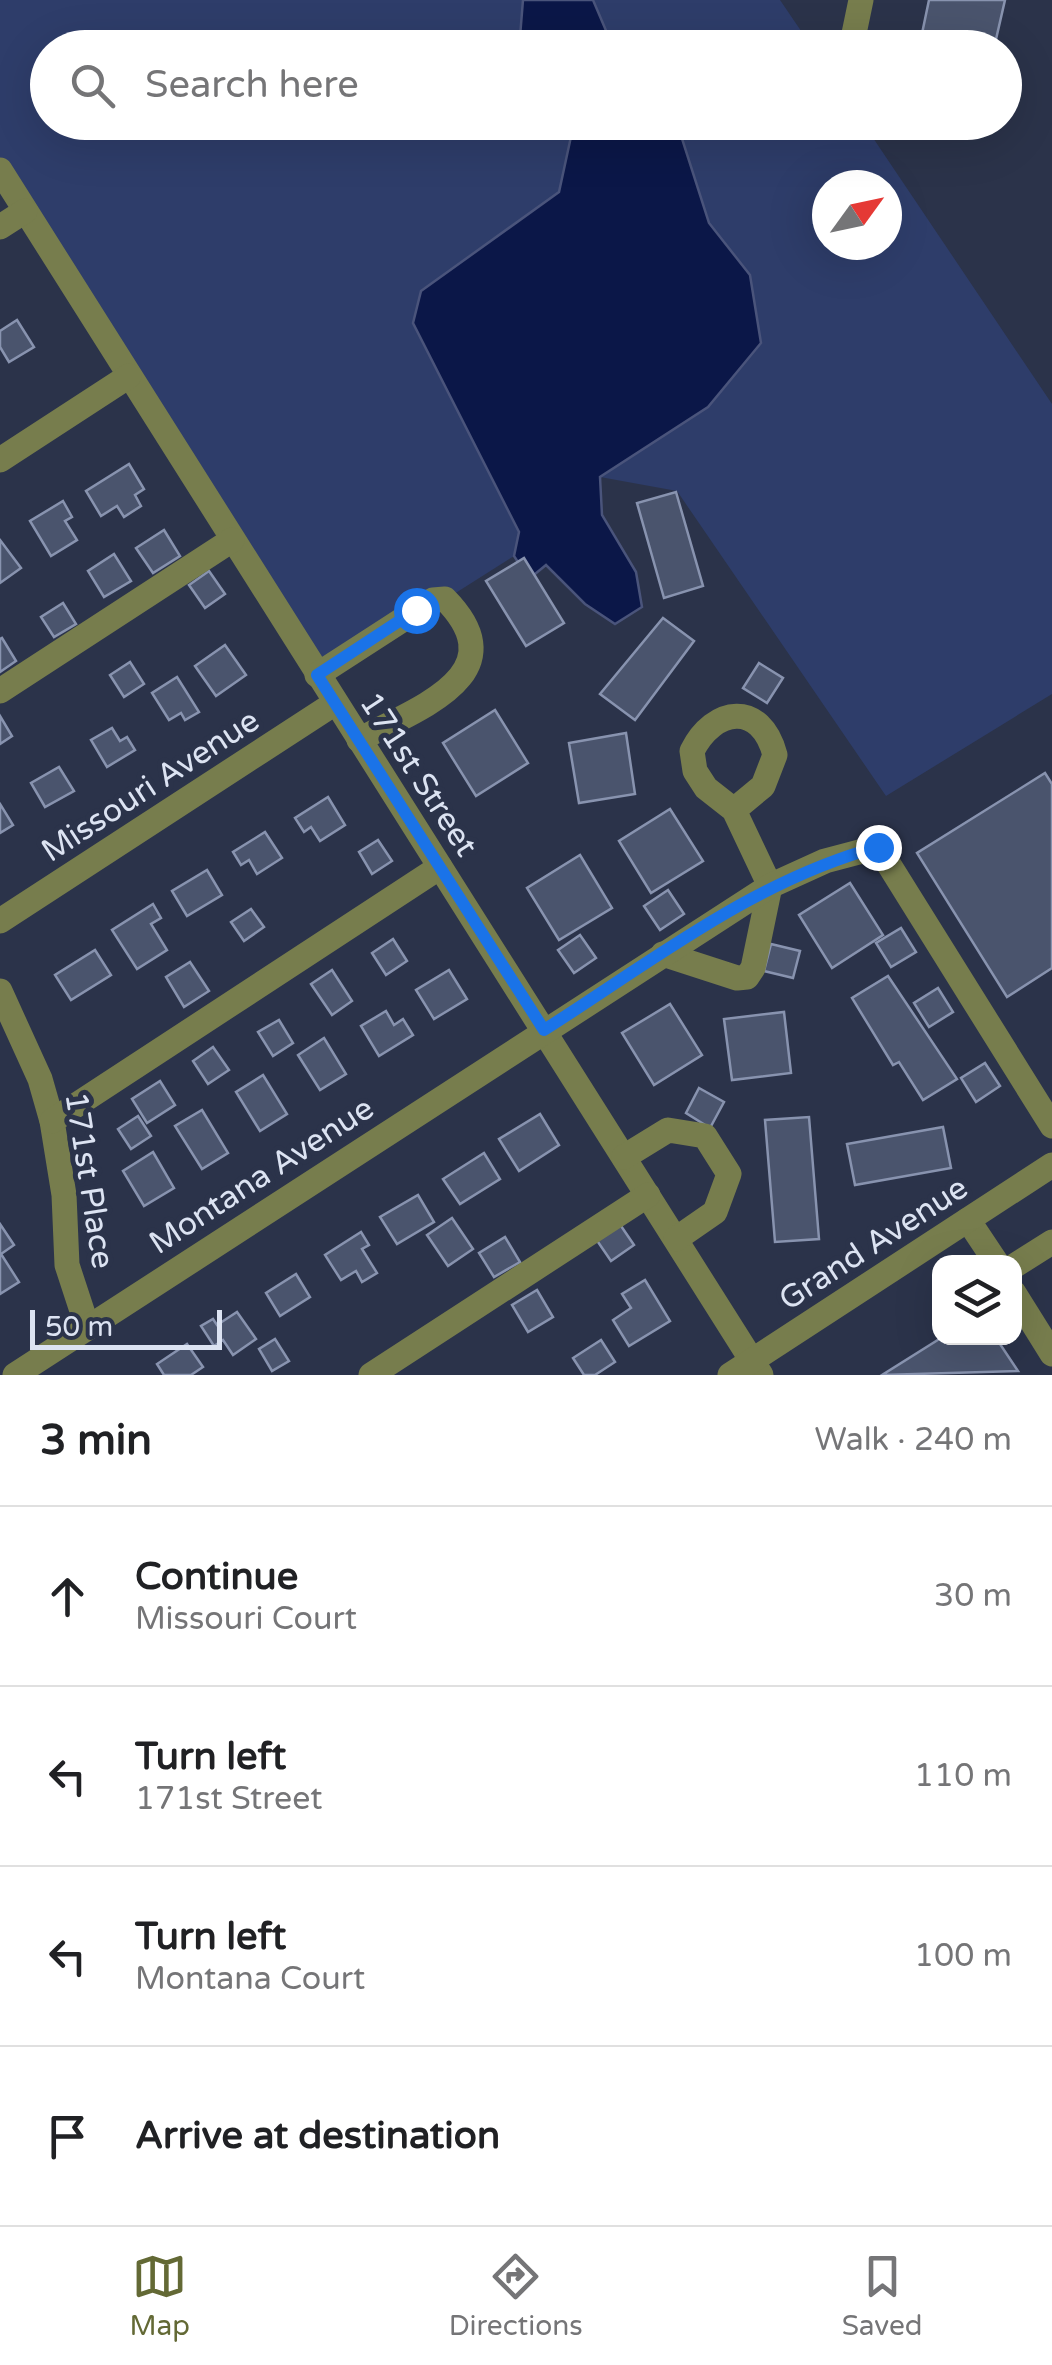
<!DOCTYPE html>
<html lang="en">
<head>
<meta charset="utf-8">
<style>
	:root { --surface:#fff; --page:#f6f6f6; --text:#202124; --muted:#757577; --line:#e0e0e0; --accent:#636935 }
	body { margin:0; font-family:"Varela Round",sans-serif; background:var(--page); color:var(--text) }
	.controls { position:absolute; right:30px; bottom:30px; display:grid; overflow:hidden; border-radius:20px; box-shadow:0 10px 40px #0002 }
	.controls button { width:90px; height:90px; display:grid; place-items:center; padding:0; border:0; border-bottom:2px solid var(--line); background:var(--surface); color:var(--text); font:50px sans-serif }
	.compass { position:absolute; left:812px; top:170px; width:90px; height:90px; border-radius:50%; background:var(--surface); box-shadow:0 10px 40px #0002; rotate:57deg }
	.scale { position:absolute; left:30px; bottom:25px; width:192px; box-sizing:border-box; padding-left:10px; border:5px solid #dce3f2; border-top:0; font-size:28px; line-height:35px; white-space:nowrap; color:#dce3f2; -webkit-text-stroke:8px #2b334a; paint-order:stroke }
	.stop { position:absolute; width:30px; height:30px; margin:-22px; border:8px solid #1a73e8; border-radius:50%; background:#fff }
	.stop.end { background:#1a73e8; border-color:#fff; box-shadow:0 2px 10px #0008 }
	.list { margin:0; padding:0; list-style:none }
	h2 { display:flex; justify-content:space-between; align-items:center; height:130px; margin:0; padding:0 40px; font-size:42px }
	h2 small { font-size:32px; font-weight:400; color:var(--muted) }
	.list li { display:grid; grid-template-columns:65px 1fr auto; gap:30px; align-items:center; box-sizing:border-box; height:180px; padding:0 40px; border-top:2px solid var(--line) }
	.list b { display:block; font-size:38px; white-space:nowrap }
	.list p { margin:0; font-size:32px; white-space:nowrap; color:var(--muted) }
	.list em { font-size:32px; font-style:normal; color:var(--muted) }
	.icon { flex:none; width:55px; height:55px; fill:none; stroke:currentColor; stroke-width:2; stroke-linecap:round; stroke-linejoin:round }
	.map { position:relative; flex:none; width:1052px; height:1375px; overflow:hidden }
	.search { position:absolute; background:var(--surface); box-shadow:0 10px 40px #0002; left:30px; right:30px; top:30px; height:110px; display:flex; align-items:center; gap:25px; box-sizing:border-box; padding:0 35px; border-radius:55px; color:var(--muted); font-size:38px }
	.sheet { height:850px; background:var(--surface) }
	nav { display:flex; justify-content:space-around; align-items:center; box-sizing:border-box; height:140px; border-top:2px solid var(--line); background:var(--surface); font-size:28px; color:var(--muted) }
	nav a { display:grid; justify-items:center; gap:5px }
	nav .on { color:var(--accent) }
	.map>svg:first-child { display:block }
	.green { fill:#2e3d6a; fill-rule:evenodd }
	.water { fill:#0b1748; stroke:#4a547b; stroke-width:2.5 }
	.building { fill:#4a546d; stroke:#8893af; stroke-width:2.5 }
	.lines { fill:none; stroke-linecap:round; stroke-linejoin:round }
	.minor { stroke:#777d4d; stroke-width:25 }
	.route { stroke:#1a73e8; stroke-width:12 }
	.labels { text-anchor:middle; stroke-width:10; stroke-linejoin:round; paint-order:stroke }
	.street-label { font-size:32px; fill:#dce3f2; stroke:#2b334a }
</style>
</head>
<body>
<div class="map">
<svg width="1052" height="1375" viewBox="0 0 1052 1375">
	<rect width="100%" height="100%" fill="#2b334a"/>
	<path class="green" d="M0,0H780L812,47L48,48V122L863,123L1052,404V694L886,796L677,491L600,477L514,556L320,679L0,170ZM827,185H887V245H827Z"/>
	<g class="water">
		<path d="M523,0H593L613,47H526L520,37Z"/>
		<path d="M567,123H677L709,223L750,275L761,343L708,407L600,477L602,515L636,572L642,607L615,624L585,604L546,565L529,579L514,556L519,532L413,323L421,291L559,192L572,132Z"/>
	</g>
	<g class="building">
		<path d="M929,0H1005L994,48H919Z"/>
		<path d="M17,320L34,347L9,362L0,347V331Z"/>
		<path d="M129,464L144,489L135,495L141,506L124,517L117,506L101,516L86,491Z"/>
		<path d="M676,492L703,586L664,598L637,503Z"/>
		<path d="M63,501L72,517L65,521L77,540L51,556L30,521Z"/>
		<path d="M164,530L180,556L153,573L136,548Z"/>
		<path d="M0,540L21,568L0,583Z"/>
		<path d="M114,554L131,581L104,597L88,571Z"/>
		<path d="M524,558L564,623L526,646L486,581Z"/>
		<path d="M209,571L225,594L205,608L189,585Z"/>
		<path d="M63,603L76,624L54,637L41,617Z"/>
		<path d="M663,618L694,641L635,720L600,694Z"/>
		<path d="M2,638L16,661L0,672V639Z"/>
		<path d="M225,645L246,675L216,696L195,666Z"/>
		<path d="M130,662L144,684L124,697L110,675Z"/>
		<path d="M759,663L783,678L767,703L743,688Z"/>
		<path d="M177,677L199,712L185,720L181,713L169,720L152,693Z"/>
		<path d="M495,710L528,763L476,796L443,743Z"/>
		<path d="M0,716L12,736L0,744Z"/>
		<path d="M112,728L120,741L127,737L135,750L107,767L91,740Z"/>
		<path d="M626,733L635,794L579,803L569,743Z"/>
		<path d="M59,767L74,791L45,807L31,783Z"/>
		<path d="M1045,773L1052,784V968L1007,997L917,853Z"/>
		<path d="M328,797L345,825L320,841L311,827L304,832L295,818Z"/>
		<path d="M0,804L13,825L0,833Z"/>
		<path d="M670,809L703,861L651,893L619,841Z"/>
		<path d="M265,832L282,858L257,874L249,860L241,865L233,852Z"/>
		<path d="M378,840L392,861L372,874L359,852Z"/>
		<path d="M580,855L612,908L559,940L527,888Z"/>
		<path d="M207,870L222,895L187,916L172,891Z"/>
		<path d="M850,883L883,935L832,968L799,915Z"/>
		<path d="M668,890L684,914L660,930L644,906Z"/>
		<path d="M153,904L161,918L151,924L167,950L137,969L112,930Z"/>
		<path d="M251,909L264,927L244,941L231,922Z"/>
		<path d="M901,928L916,952L891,967L876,943Z"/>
		<path d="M580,935L596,958L574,973L558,950Z"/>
		<path d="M393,939L407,961L386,975L372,953Z"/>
		<path d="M771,944L800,951L793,978L764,971Z"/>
		<path d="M95,950L111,975L71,1000L55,975Z"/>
		<path d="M190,962L209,991L184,1007L166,977Z"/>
		<path d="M332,970L352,1001L332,1015L311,984Z"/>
		<path d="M449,970L467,999L434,1019L416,990Z"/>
		<path d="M888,976L957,1079L923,1100L899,1062L893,1065L852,998Z"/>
		<path d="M938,988L953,1012L929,1027L914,1003Z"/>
		<path d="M670,1004L702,1055L654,1085L622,1033Z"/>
		<path d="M386,1011L394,1025L403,1019L413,1035L379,1056L361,1026Z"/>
		<path d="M784,1012L791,1073L732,1080L724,1019Z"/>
		<path d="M279,1020L293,1043L273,1056L258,1032Z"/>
		<path d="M324,1038L346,1074L320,1090L298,1055Z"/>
		<path d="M213,1047L229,1070L208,1084L193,1061Z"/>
		<path d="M985,1063L1000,1086L976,1102L961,1078Z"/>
		<path d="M263,1075L287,1114L260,1131L236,1092Z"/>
		<path d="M160,1081L175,1105L147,1123L132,1099Z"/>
		<path d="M699,1088L724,1102L710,1128L686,1113Z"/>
		<path d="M202,1110L228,1153L202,1169L175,1126Z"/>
		<path d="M540,1114L559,1145L519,1171L499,1139Z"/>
		<path d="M138,1116L151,1136L131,1149L118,1129Z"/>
		<path d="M809,1117L819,1239L775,1242L765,1120Z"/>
		<path d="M943,1127L951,1168L855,1185L847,1144Z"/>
		<path d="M153,1152L174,1188L144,1206L123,1171Z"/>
		<path d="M484,1153L500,1179L460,1204L443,1179Z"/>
		<path d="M418,1195L434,1222L397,1244L380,1217Z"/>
		<path d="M452,1218L473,1249L448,1266L427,1235Z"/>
		<path d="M619,1223L634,1245L611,1261L596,1239Z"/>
		<path d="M0,1224L14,1245L1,1254L19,1282L0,1294Z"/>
		<path d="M361,1232L369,1245L362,1249L377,1273L362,1282L356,1271L341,1280L325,1255Z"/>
		<path d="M505,1237L520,1262L494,1277L479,1253Z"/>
		<path d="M296,1274L310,1297L280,1316L266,1293Z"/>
		<path d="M645,1280L670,1321L629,1346L613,1320L631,1308L622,1294Z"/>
		<path d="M537,1290L553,1317L528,1332L512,1305Z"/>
		<path d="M237,1312L256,1339L233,1355L223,1340L214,1346L201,1326L213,1319L217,1325Z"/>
		<path d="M941,1338H996L1018,1371L882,1375Z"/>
		<path d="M275,1339L289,1361L272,1371L259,1349Z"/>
		<path d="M601,1340L615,1362L595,1375H584L573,1358Z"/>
		<path d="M187,1344L203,1367L191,1375H164L157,1364Z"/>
	</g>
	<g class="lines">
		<g class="minor">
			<path d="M851,48L861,0"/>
			<path d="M0,170L761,1375"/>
			<path d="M0,227L25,211"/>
			<path d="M0,460L129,376"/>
			<path d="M317,675L433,600L445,599C520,675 415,709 359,740"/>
			<path d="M0,691L232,540"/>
			<path d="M0,921L335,703"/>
			<path d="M663,954L737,978L747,977L753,968L770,886L734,810L706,788L695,771L692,751C714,707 761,701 775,755L763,786L734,810"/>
			<path d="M0,991L40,1079L52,1121L64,1195L67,1265L87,1326"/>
			<path d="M52,1121L440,867"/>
			<path d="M624,1157L668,1130L705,1136L729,1174L715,1212L676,1239"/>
			<path d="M968,1220L996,1262"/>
			<path d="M1014,1266L1052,1242"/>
			<path d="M1014,1293L1052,1354"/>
			<path d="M15,1375L770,886L825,861L878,847L1052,1126"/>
			<path d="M371,1375L648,1195"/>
			<path d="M730,1375L1052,1165"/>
		</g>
	</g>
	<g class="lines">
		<path class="route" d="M416,610L317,675L544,1030C651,962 755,880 878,847"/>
	</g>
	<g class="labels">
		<g class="street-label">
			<text transform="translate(419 774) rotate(57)" y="11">171st Street</text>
			<text transform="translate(150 785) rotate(-33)" y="11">Missouri Avenue</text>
			<text transform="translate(261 1175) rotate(-33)" y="11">Montana Avenue</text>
			<text transform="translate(90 1180) rotate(81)" y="11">171st Place</text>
			<text transform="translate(873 1243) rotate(-33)" y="11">Grand Avenue</text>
		</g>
	</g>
</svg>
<div class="controls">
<button><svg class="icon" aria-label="layers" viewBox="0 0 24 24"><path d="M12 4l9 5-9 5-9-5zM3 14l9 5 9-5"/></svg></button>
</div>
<svg class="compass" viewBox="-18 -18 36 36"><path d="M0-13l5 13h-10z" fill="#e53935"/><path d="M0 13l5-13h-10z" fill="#757577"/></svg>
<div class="scale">50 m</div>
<div class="stop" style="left:416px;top:610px"></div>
<div class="stop end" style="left:878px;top:847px"></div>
<div class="search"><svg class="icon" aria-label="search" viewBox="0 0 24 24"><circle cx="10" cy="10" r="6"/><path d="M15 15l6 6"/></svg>Search here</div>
</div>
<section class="sheet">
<h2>3 min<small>Walk · 240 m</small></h2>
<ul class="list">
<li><svg class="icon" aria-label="ahead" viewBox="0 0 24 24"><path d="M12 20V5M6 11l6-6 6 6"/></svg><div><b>Continue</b><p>Missouri Court</p></div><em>30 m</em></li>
<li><svg class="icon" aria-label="left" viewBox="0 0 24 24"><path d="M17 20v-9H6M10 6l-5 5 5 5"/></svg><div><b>Turn left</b><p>171st Street</p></div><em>110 m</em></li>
<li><svg class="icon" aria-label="left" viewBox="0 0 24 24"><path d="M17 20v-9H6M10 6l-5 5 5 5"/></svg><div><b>Turn left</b><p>Montana Court</p></div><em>100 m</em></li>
<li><svg class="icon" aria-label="arrive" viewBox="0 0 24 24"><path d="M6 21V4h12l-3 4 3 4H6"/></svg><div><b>Arrive at destination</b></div></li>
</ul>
</section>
<nav>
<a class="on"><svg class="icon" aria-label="map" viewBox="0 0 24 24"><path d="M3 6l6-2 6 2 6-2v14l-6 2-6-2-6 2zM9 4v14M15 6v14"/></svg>Map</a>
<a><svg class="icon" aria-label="directions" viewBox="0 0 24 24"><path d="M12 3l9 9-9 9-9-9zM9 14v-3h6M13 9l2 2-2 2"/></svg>Directions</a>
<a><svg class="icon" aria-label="saved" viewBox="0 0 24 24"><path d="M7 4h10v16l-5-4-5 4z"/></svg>Saved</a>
</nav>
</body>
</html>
